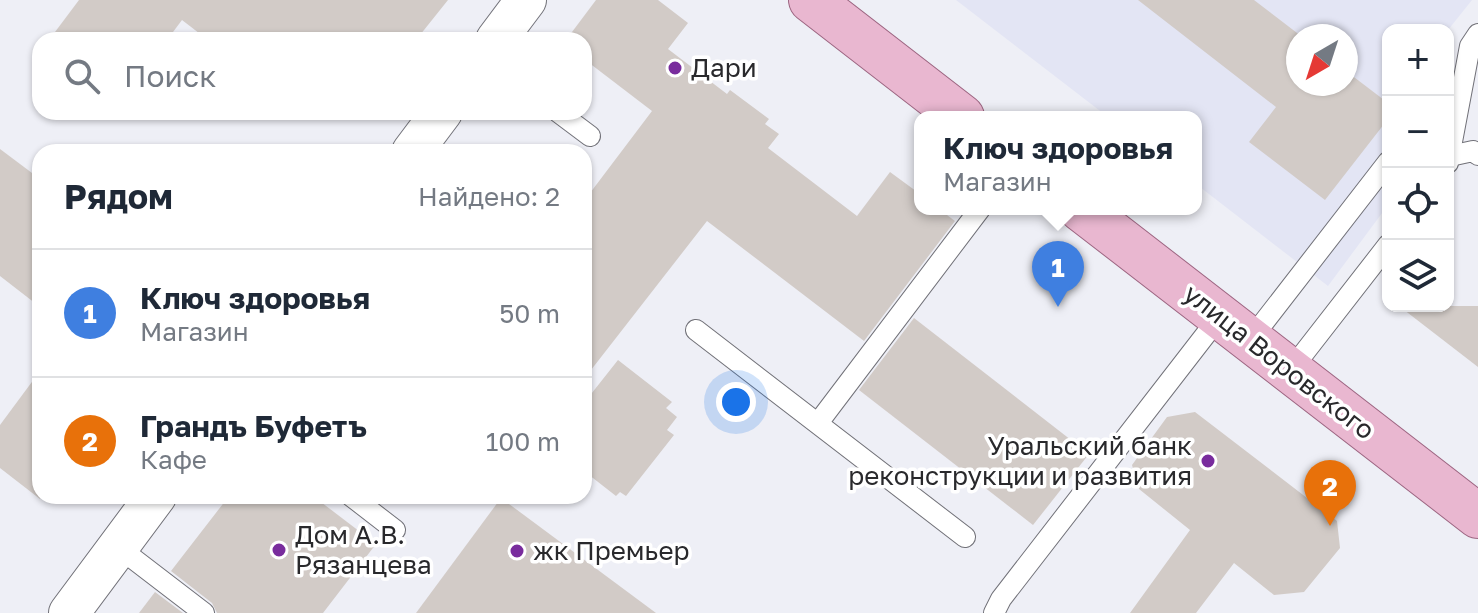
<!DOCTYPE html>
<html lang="ru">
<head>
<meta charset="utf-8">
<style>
	:root { --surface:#fff; --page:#f2f2f3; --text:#1f2937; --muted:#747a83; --line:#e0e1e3; --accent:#792c9d }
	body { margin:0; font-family:"Golos Text",sans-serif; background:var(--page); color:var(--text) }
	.controls { position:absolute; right:24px; top:24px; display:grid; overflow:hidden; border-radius:16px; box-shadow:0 2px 6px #0004 }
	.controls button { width:72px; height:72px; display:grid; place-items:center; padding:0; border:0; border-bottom:2px solid var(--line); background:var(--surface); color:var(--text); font:40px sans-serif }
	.compass { position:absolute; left:1286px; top:24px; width:72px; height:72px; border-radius:50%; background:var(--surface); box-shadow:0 2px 6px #0004; rotate:219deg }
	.you { position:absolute; left:736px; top:402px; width:28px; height:28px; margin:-20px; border:6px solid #fff; border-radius:50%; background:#1a73e8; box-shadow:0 0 0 12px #1a73e833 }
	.badge { display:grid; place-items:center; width:52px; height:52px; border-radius:50%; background:var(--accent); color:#fff; font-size:26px; font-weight:700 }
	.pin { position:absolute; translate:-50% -66px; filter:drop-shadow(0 2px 4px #0008) }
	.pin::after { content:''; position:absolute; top:42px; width:28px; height:24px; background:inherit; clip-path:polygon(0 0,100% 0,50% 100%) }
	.popup { position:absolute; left:914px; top:111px; width:288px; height:104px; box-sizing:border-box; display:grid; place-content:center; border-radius:16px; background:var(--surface); filter:drop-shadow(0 2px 6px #0005); font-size:26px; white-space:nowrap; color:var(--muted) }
	.popup b { font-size:30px; color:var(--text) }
	.popup::after { content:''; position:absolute; left:50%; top:100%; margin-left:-16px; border:16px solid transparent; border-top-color:var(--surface) }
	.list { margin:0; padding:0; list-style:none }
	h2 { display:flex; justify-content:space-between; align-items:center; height:104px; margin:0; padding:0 32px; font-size:34px }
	h2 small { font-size:26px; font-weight:400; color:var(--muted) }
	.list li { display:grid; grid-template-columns:52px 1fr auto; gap:24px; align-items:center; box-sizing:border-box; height:128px; padding:0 32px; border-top:2px solid var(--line) }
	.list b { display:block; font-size:30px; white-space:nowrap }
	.list p { margin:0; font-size:26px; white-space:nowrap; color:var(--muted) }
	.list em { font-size:26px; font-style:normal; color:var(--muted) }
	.icon { flex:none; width:44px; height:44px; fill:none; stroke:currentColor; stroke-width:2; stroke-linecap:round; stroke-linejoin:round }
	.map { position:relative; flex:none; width:1478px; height:613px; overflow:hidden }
	.search { position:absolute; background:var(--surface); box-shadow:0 2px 6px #0004; left:32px; top:32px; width:560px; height:88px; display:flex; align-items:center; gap:20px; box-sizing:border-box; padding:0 28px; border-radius:24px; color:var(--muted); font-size:30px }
	.panel { position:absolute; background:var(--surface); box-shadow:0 2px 6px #0004; left:32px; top:144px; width:560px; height:360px; border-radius:24px }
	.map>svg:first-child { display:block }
	.built { fill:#e3e5f4; fill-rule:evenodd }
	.building { fill:#d2cbc7 }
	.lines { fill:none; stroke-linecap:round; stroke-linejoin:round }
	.service-casing { stroke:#717178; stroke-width:22 }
	.minor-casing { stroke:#717178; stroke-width:42 }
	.primary-casing { stroke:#9d6682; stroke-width:46 }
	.service { stroke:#fff; stroke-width:20 }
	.minor { stroke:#fff; stroke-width:40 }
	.primary { stroke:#e9b7d0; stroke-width:44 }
	.poi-dot { fill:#792c9d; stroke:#fff; stroke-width:3 }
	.labels { text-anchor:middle; stroke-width:7; stroke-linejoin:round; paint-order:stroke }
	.poi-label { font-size:26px; fill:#29292c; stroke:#fff; text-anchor:start }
	.street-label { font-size:26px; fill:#29292c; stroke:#fff }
</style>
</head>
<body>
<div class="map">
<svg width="1478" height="613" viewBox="0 0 1478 613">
	<rect width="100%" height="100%" fill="#eeeff6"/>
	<path class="built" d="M956,0H1472L1448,30H1388V205L1328,286L1196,184V117H1108ZM1298,36H1346V84H1298Z"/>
	<g class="building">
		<path d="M79,0H448L416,40H208L182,20L167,40H49Z"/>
		<path d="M596,0H658L688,23L668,49L727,94L730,90L769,119L765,124L779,134L768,148L857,216L890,172L920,194V209H939L955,221L864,341L707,221L584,379V201L652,111L584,59V40H566Z"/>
		<path d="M1138,0H1254L1301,36H1298V84H1346V71L1388,103V119L1325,200L1249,142L1276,107Z"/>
		<path d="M0,149L40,179V307L0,276Z"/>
		<path d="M1399,306H1478V367Z"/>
		<path d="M914,318L1089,454L1033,525L859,390Z"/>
		<path d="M618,360L672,402L666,408L677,417L667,430L674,435L626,496L620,492L616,496L584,471V403Z"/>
		<path d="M40,371V499L0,468V425Z"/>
		<path d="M1195,412L1337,521L1340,548L1304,592L1274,595L1234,563L1196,613H1130L1190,530L1139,489L1132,465L1167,417Z"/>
		<path d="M229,496H313L376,544L323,613H217L212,603L171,571Z"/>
		<path d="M501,498L656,613H416Z"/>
		<path d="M155,592L183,613H139Z"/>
	</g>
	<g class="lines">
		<g class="service-casing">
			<g id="service">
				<path d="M558,112L590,136"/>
				<path d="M1450,156L1473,151L1478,155"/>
				<path d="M1448,163L1470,46L1478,34"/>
				<path d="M696,330L965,537"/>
				<path d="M1250,340L1388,162"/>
				<path d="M1290,371L1388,245"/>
				<path d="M818,423L980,209"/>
				<path d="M351,496L395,530"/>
				<path d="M118,547L204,613"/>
				<path d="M994,613L1001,599L1220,316"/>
			</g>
		</g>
		<g class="minor-casing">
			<g id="minor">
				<path d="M496,40L526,0"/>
				<path d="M412,152L442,112"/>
				<path d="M69,613L156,496"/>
			</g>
		</g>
		<g class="primary-casing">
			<g id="primary">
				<path d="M811,0L962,117"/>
				<path d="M1081,209L1478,516"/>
			</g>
		</g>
		<use href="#service" class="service"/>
		<use href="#minor" class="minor"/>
		<use href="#primary" class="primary"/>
	</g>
	<g class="poi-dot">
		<circle cx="675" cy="68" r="8"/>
		<circle cx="1208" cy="461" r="8"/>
		<circle cx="279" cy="550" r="8"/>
		<circle cx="517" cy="551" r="8"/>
	</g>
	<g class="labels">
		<g class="poi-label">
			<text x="691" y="77">Дари</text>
			<text x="1192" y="455" text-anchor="end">Уральский банк<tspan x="1192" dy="30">реконструкции и развития</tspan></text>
			<text x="295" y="544">Дом А.В.<tspan x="295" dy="30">Рязанцева</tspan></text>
			<text x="533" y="560">жк Премьер</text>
		</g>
		<g class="street-label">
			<text transform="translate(1279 362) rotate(38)" y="9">улица Воровского</text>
		</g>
	</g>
</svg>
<div class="controls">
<button>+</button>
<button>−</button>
<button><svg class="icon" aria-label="locate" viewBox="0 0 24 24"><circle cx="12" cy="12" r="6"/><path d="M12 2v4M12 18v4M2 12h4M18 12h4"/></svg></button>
<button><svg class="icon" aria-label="layers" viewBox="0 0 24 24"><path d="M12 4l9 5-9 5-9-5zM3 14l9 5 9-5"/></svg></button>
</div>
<svg class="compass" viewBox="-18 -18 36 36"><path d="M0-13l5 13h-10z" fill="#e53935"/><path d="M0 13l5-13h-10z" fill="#747a83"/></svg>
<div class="you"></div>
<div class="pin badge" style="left:1058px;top:307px;background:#3f7fe0">1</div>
<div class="popup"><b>Ключ здоровья</b>Магазин</div>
<div class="pin badge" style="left:1330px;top:526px;background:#e8710a">2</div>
<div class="search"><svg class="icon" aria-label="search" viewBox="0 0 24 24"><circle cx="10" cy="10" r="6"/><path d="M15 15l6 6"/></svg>Поиск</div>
<section class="panel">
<h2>Рядом<small>Найдено: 2</small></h2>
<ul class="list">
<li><span class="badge" style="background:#3f7fe0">1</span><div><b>Ключ здоровья</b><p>Магазин</p></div><em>50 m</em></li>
<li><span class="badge" style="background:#e8710a">2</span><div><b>Грандъ Буфетъ</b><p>Кафе</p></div><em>100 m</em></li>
</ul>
</section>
</div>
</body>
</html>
